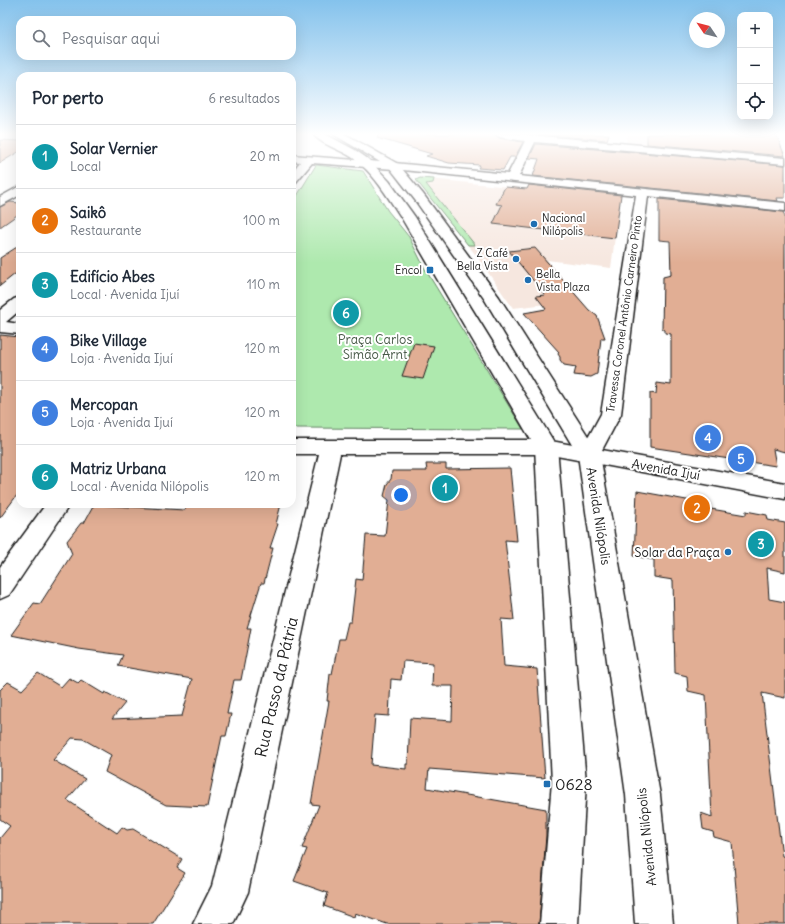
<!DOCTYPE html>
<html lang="pt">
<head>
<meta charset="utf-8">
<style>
	:root { --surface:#fff; --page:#f2f2f3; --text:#1f2937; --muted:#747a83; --line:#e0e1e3; --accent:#b45309 }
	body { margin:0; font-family:Delius,sans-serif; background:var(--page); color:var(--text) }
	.controls { position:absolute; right:12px; top:12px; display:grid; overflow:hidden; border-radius:8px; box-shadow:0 4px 16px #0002 }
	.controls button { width:36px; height:36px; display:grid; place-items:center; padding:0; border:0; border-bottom:1px solid var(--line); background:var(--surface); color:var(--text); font:20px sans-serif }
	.compass { position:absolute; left:689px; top:12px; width:36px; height:36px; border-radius:50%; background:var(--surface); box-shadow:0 4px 16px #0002; rotate:305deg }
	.you { position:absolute; left:401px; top:495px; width:14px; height:14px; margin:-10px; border:3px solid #fff; border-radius:50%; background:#1a73e8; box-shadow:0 0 0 6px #1a73e833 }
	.badge { display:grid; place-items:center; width:26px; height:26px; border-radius:50%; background:var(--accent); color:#fff; font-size:13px; font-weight:700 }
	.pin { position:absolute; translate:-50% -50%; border:2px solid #fff; box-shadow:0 1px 4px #0006 }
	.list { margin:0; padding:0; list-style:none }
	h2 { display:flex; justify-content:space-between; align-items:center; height:52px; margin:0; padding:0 16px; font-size:17px }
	h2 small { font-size:13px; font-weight:400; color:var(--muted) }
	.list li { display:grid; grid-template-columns:26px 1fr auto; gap:12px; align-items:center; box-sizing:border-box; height:64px; padding:0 16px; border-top:1px solid var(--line) }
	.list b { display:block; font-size:15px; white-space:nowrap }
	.list p { margin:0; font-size:13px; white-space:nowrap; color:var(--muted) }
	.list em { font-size:13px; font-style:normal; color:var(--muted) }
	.icon { flex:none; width:22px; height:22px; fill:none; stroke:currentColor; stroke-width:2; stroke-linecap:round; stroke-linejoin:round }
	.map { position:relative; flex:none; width:785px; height:924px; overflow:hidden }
	.search { position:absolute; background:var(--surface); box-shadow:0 4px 16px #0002; left:16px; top:16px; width:280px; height:44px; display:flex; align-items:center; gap:10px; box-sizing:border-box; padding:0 14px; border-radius:12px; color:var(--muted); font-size:15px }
	.panel { position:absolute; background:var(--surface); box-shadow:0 4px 16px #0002; left:16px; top:72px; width:280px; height:436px; border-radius:12px }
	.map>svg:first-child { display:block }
	.built { fill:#f6e7df }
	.green { fill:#aee9ae; stroke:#658265 }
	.building { fill:#e1ae94; stroke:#1c1c1c; fill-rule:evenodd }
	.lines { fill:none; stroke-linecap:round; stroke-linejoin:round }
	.minor-casing { stroke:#1c1c1c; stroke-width:3 }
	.major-casing { stroke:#1c1c1c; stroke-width:3 }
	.minor { fill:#fff; fill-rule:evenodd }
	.major { fill:#fff; fill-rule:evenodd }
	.poi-dot { fill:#1f6fb2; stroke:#fff; stroke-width:1.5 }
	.labels { text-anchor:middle; stroke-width:4; stroke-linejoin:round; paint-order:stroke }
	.far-poi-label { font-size:11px; fill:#1c1c1c; stroke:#fff; text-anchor:start }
	.far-street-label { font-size:11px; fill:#1c1c1c; stroke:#fff }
	.park-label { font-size:13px; fill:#485a48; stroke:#fff }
	.street-label { font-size:13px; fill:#1c1c1c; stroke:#fff }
	.poi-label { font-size:13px; fill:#1c1c1c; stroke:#fff; text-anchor:end }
	.near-street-label { font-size:16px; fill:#1c1c1c; stroke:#fff }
	.near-poi-label { font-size:16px; fill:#1c1c1c; stroke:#fff; text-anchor:start }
</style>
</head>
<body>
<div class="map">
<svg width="785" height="924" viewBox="0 0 785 924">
	<rect width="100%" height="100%" fill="#fff"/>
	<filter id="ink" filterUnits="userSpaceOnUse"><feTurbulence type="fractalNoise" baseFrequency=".025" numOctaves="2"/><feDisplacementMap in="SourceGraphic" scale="8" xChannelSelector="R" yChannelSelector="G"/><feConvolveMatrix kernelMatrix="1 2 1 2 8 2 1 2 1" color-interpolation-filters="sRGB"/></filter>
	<g filter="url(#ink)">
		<g class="built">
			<path d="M628,134H727L730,152L626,143Z"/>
			<path d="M420,178L620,198L611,268L547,260L581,300L513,308L475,254L416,180Z"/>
		</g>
		<g class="green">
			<path d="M316,165L363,171L388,211L409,237L425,269L523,429L292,428V204Z"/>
			<path d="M420,178L434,179L433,183L426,184L475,245H468L416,180Z"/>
		</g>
		<g class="building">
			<path d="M378,134H494L500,138L523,142L515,157H510L503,170L478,168L480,165L449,163L426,156L432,154L377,138Z"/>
			<path d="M535,134H609L607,140Z"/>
			<path d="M647,134H776L785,156L647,144Z"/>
			<path d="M0,140L20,141V151L0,163Z"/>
			<path d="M536,144L785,165V198H777L778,201L533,176L539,159L529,158Z"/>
			<path d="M529,185L621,195L615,238L493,224L502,205L496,204L505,187L527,189Z"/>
			<path d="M659,199L783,212L785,216V452L773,449L776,466L650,447V393L656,394L657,383L671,385V334L665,333V330L662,328L663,277L671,275L670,241L659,240Z"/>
			<path d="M10,202L20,203V213L0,227V207Z"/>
			<path d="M20,245V270L0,286V258Z"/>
			<path d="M535,248L589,310L597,316L605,338H601L597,374L591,377L574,375L576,367L564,365L560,360V357L558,354L559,352L524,313L546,309L536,296L545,295L509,251Z"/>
			<path d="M0,335L20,337V491L0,518Z"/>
			<path d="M414,343L434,346L423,379L402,376Z"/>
			<path d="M426,464H446V469L510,468L517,541L505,540L514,620L501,619L504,666L537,669L545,778L429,769L427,788L546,809V836L539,924H387L355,913L354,917L324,906L328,893L294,881L307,849L302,848L319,805L311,804L329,701H327L330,674H332L339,639H344L348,622H351L356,579L362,580L366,535L385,536L389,500L384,496L387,484L391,479L392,471H427ZM403,661L433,663L432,686H453L452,721L410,718L408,764H406V769L371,765L375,715L389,716L391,679L401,680Z"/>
			<path d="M637,491L692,501V503L705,505V508L746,515V511L767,515L768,520L785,523V572L767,568L769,599L785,602V698L762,693L782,856L785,857V924H739L732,842L714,837L713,832L703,829L701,813L712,817L706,695L688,691L687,676L675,673L673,580L654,577V560L634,556Z"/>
			<path d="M187,504H281L276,524H278L270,548H273L264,583H261L247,628H251L241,680H234L227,714H231L226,736H222L207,807L166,805L105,772L111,755L83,739L72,738L53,760L85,779L67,800L117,833L122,827L127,830L133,829L182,859L177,868L185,873L153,924H0V838L10,826L0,819V690L8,682L22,690L38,673L61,687L69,678L78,683L81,680L104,694L105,692L125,703L112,719L182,716L192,679L118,666L123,655L79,649L11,635L34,603L40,604L72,554L67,541L81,523H84L94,505L185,510Z"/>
		</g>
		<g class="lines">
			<g class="minor-casing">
				<g id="minor">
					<path d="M495,134H519L785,158V164L535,142L519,176L785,203V211L648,196L621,414L602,450L785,483V499L546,454H340L248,892L233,924H193L212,886L319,454H292V440H546L583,447L601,414L636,195L394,169L312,163L296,182L292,183V172L300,162L292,161V155L394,163L508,174L525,141L500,137Z"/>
					<path d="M20,186V195L0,206V197Z"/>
					<path d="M20,297V310L6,322L20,324V334L0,332V310L14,299Z"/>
					<path d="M46,504H70L9,595L0,599V567Z"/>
				</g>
			</g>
			<g class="major-casing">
				<g id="major">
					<path d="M313,134H325L355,150L368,159L389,181L415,217L557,447L586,782L578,924H540L552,782L535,447L401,217C387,196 374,173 353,158C342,150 320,144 313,134Z"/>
					<path d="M333,134H345L398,164L423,194L499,297L600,455L660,795L673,924H635L626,795L578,455L485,300L415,200L390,168Z"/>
				</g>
			</g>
			<use href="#minor" class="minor"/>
			<use href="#major" class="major"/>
		</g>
	</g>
	<linearGradient id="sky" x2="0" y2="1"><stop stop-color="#84c2ec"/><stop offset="0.51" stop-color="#fff"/><stop offset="1" stop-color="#fff" stop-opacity="0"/></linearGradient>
	<rect width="785" height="263" fill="url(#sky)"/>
	<g class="poi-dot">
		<circle cx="534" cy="224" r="4"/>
		<circle cx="516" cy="259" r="4"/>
		<rect x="426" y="266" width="8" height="8" rx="2"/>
		<circle cx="528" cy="280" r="4"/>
		<circle cx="728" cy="552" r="4"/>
		<rect x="543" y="780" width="8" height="8" rx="2"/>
	</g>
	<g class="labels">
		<g class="far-poi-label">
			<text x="542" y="222">Nacional<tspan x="542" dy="13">Nilópolis</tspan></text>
			<text x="508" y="257" text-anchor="end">Z Café<tspan x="508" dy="13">Bella Vista</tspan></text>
			<text x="422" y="274" text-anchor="end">Encol</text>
			<text x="536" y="278">Bella<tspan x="536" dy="13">Vista Plaza</tspan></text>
		</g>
		<g class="far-street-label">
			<text transform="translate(624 314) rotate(-82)" y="4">Travessa Coronel Antônio Carneiro Pinto</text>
		</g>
		<g class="park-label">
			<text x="375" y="344">Praça Carlos<tspan x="375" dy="15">Simão Arnt</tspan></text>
		</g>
		<g class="street-label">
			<text transform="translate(666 469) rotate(10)" y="5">Avenida Ijuí</text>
			<text transform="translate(599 516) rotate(81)" y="5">Avenida Nilópolis</text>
			<text transform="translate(646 837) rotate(-96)" y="5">Avenida Nilópolis</text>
		</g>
		<g class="poi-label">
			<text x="720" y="557">Solar da Praça</text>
		</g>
		<g class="near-street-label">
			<text transform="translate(276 687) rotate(-77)" y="6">Rua Passo da Pátria</text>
		</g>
		<g class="near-poi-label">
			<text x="555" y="790">0628</text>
		</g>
	</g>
</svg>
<div class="controls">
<button>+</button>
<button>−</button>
<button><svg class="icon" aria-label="locate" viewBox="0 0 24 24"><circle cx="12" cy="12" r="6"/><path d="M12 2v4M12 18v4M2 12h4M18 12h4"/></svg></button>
</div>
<svg class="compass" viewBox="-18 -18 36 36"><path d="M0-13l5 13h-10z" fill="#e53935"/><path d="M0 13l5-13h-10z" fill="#747a83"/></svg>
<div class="you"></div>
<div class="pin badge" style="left:445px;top:488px;background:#0f9aa8">1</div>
<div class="pin badge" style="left:697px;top:508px;background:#e8710a">2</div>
<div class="pin badge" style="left:761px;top:544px;background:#0f9aa8">3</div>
<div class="pin badge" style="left:708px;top:438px;background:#3f7fe0">4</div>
<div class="pin badge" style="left:741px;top:459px;background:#3f7fe0">5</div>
<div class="pin badge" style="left:346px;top:313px;background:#0f9aa8">6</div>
<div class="search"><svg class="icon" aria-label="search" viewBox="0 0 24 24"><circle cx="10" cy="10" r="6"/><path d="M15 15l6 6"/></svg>Pesquisar aqui</div>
<section class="panel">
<h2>Por perto<small>6 resultados</small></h2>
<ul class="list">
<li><span class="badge" style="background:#0f9aa8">1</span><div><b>Solar Vernier</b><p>Local</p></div><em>20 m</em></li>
<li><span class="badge" style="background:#e8710a">2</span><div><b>Saikô</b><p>Restaurante</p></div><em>100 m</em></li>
<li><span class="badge" style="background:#0f9aa8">3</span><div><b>Edifício Abes</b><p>Local · Avenida Ijuí</p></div><em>110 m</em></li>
<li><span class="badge" style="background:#3f7fe0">4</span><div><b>Bike Village</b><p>Loja · Avenida Ijuí</p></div><em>120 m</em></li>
<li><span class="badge" style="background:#3f7fe0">5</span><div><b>Mercopan</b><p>Loja · Avenida Ijuí</p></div><em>120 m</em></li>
<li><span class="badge" style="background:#0f9aa8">6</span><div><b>Matriz Urbana</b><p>Local · Avenida Nilópolis</p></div><em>120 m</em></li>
</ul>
</section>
</div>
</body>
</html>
